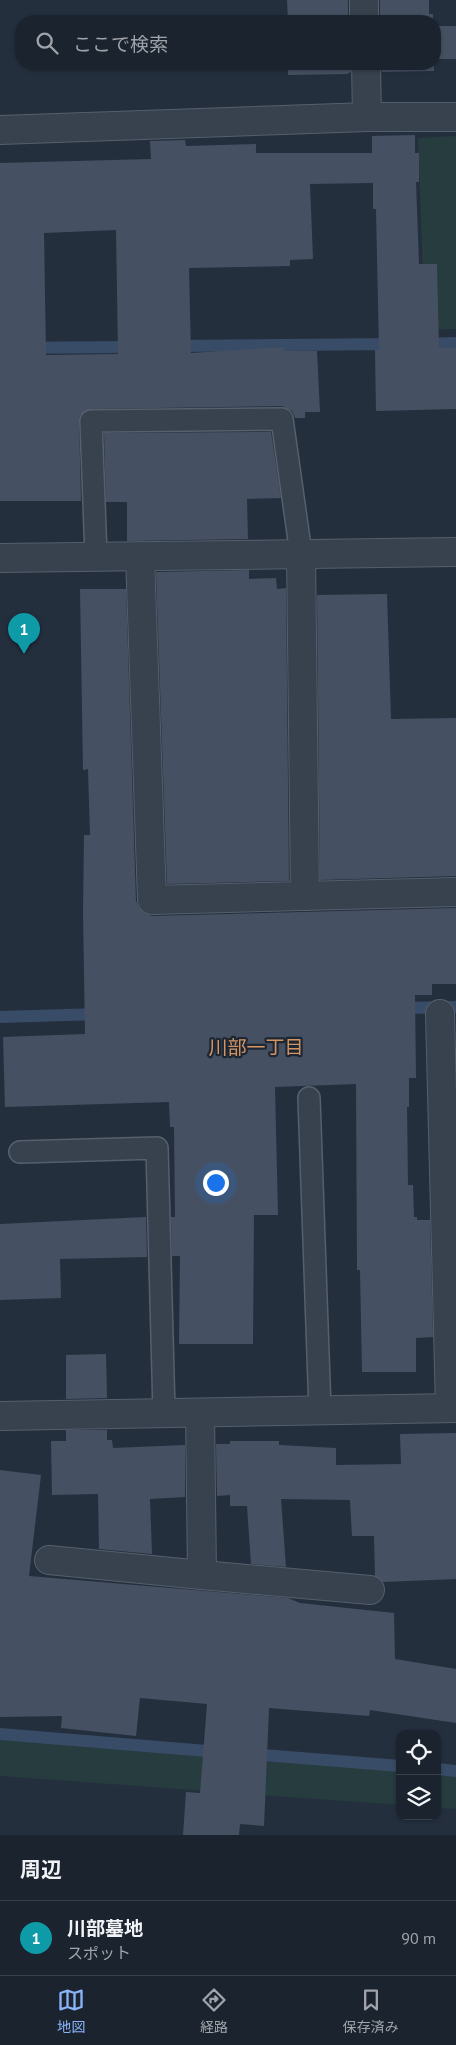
<!DOCTYPE html>
<html lang="ja">
<head>
<meta charset="utf-8">
<style>
	:root { --surface:#1b232e; --page:#242b36; --text:#f1f3f6; --muted:#a0a4aa; --line:#39404a; --accent:#8ab4f8 }
	body { margin:0; font-family:"PT Sans","Noto Sans JP",sans-serif; background:var(--page); color:var(--text) }
	.controls { position:absolute; right:15px; bottom:15px; display:grid; overflow:hidden; border-radius:10px; box-shadow:0 1px 4px #0004 }
	.controls button { width:45px; height:45px; display:grid; place-items:center; padding:0; border:0; border-bottom:1px solid var(--line); background:var(--surface); color:var(--text); font:25px sans-serif }
	.you { position:absolute; left:215px; top:1182px; width:18px; height:18px; margin:-12px; border:4px solid #fff; border-radius:50%; background:#1a73e8; box-shadow:0 0 0 8px #1a73e833 }
	.badge { display:grid; place-items:center; width:32px; height:32px; border-radius:50%; background:var(--accent); color:#fff; font-size:16px; font-weight:700 }
	.pin { position:absolute; translate:-50% -41px; filter:drop-shadow(0 1px 2px #0008) }
	.pin::after { content:''; position:absolute; top:26px; width:18px; height:15px; background:inherit; clip-path:polygon(0 0,100% 0,50% 100%) }
	.list { margin:0; padding:0; list-style:none }
	h2 { display:flex; justify-content:space-between; align-items:center; height:65px; margin:0; padding:0 20px; font-size:21px }
	h2 small { font-size:16px; font-weight:400; color:var(--muted) }
	.list li { display:grid; grid-template-columns:32px 1fr auto; gap:15px; align-items:center; box-sizing:border-box; height:75px; padding:0 20px; border-top:1px solid var(--line) }
	.list b { display:block; font-size:19px; white-space:nowrap }
	.list p { margin:0; font-size:16px; white-space:nowrap; color:var(--muted) }
	.list em { font-size:16px; font-style:normal; color:var(--muted) }
	.icon { flex:none; width:28px; height:28px; fill:none; stroke:currentColor; stroke-width:2; stroke-linecap:round; stroke-linejoin:round }
	.map { position:relative; flex:none; width:456px; height:1835px; overflow:hidden }
	.search { position:absolute; background:var(--surface); box-shadow:0 1px 4px #0004; left:15px; right:15px; top:15px; height:55px; display:flex; align-items:center; gap:12px; box-sizing:border-box; padding:0 18px; border-radius:20px; color:var(--muted); font-size:19px }
	.sheet { height:140px; background:var(--surface) }
	nav { display:flex; justify-content:space-around; align-items:center; box-sizing:border-box; height:70px; border-top:1px solid var(--line); background:var(--surface); font-size:14px; color:var(--muted) }
	nav a { display:grid; justify-items:center; gap:2px }
	nav .on { color:var(--accent) }
	.map>svg:first-child { display:block }
	.green { fill:#263c3f }
	.lines { fill:none; stroke-linecap:round; stroke-linejoin:round }
	.stream { stroke:#394c67; stroke-width:12 }
	.building { fill:#455162; fill-rule:evenodd }
	.lane-casing { stroke:#565f6c; stroke-width:24 }
	.street-casing { stroke:#565f6c; stroke-width:30 }
	.lane { stroke:#38414e; stroke-width:21 }
	.street { stroke:#38414e; stroke-width:28 }
	.labels { text-anchor:middle; stroke-width:4.5; stroke-linejoin:round; paint-order:stroke }
	.neighbourhood-label { font-size:19px; fill:#d59563; stroke:#1d2633 }
</style>
</head>
<body>
<div class="map">
<svg width="456" height="1835" viewBox="0 0 456 1835">
	<rect width="100%" height="100%" fill="#242f3e"/>
	<g class="green">
		<path d="M456,136V329L425,330L418,138Z"/>
		<path d="M0,1739L400,1770V1805L0,1776Z"/>
		<path d="M437,1773L456,1775V1809L437,1808Z"/>
	</g>
	<g class="lines">
		<g class="stream">
			<path d="M424,344L456,343"/>
			<path d="M174,346L396,344"/>
			<path d="M0,348L134,347"/>
			<path d="M400,1008L456,1007"/>
			<path d="M0,1017L100,1014"/>
			<path d="M0,1734L219,1752"/>
			<path d="M252,1754L400,1766"/>
			<path d="M437,1769L456,1771"/>
		</g>
	</g>
	<g class="building">
		<path d="M287,0H348V21H288Z"/>
		<path d="M380,0H429V14H433V21H380Z"/>
		<rect x="435" y="26" width="21" height="33"/>
		<path d="M288,64H350L351,72L347,74L288,75Z"/>
		<path d="M382,64H434V71L382,72Z"/>
		<path d="M415,135V153H419V182H416L419,264H437L439,348H456V409L376,411L375,350H379L376,209H373V183L310,184L313,259L290,260V266L189,268L191,353L284,347V351H317L320,412H305V418H295L292,411L282,406L90,409L80,415L79,421L81,501H0V163L151,159L150,141L185,140L186,146L256,144V153H372V136ZM116,230L118,354L46,355L44,233Z"/>
		<path d="M271,432L281,498L247,499L248,539L127,541V502H106L104,433Z"/>
		<path d="M249,570V579L276,578L277,589L286,588L289,881L167,884L156,572Z"/>
		<path d="M80,589H126L136,901L139,908L144,913L152,916L456,908V984H432V995H415L416,1078H409V1107H407L408,1185H413L414,1217H417V1220H430L433,1337L416,1338V1372H362L360,1270H357L356,1084L275,1087L278,1215H254L253,1344H179L180,1256H172L171,1217H175L174,1127H170L169,1102L5,1107L3,1037L85,1034L83,912L84,835H90L88,769L83,770Z"/>
		<path d="M387,594L391,719L456,718V876L320,880L317,595Z"/>
		<path d="M146,1217L147,1257L60,1259L61,1298L0,1300V1224Z"/>
		<path d="M106,1354L107,1398L66,1399V1355Z"/>
		<path d="M66,1430H107V1440H112L113,1448L185,1445V1497L150,1499L152,1554L99,1549L98,1494L52,1495L51,1441H66Z"/>
		<path d="M456,1433V1579L383,1582L375,1576L374,1536H352L350,1500L281,1499L286,1567L251,1564L247,1506H230V1495L217,1496L216,1444H230V1441H279V1445L336,1448V1465L401,1464L400,1434Z"/>
		<path d="M0,1470L41,1475L29,1576L288,1598L300,1603L394,1613L395,1659L456,1669V1723L370,1710L369,1716L269,1708L264,1826L240,1824L239,1835H183L186,1792L200,1793L207,1704L140,1698L136,1736L61,1728L62,1716L0,1717Z"/>
	</g>
	<g class="lines">
		<g class="lane-casing">
			<g id="lane">
				<path d="M96,556L91,421L282,419L301,554"/>
				<path d="M309,1098L320,1411"/>
				<path d="M20,1152L157,1148L164,1412"/>
			</g>
		</g>
		<g class="street-casing">
			<g id="street">
				<path d="M364,0V21"/>
				<path d="M366,64L367,117"/>
				<path d="M0,130L367,117H456"/>
				<path d="M301,554L305,896"/>
				<path d="M140,556L152,900L456,892"/>
				<path d="M0,558L456,552"/>
				<path d="M440,1014L450,1408"/>
				<path d="M200,1413L202,1575L370,1590"/>
				<path d="M0,1416L456,1408"/>
				<path d="M49,1560L202,1575"/>
			</g>
		</g>
		<use href="#lane" class="lane"/>
		<use href="#street" class="street"/>
	</g>
	<g class="labels">
		<g class="neighbourhood-label">
			<text x="256" y="1054">川部一丁目</text>
		</g>
	</g>
</svg>
<div class="controls">
<button><svg class="icon" aria-label="locate" viewBox="0 0 24 24"><circle cx="12" cy="12" r="6"/><path d="M12 2v4M12 18v4M2 12h4M18 12h4"/></svg></button>
<button><svg class="icon" aria-label="layers" viewBox="0 0 24 24"><path d="M12 4l9 5-9 5-9-5zM3 14l9 5 9-5"/></svg></button>
</div>
<div class="you"></div>
<div class="pin badge" style="left:24px;top:654px;background:#0f9aa8">1</div>
<div class="search"><svg class="icon" aria-label="search" viewBox="0 0 24 24"><circle cx="10" cy="10" r="6"/><path d="M15 15l6 6"/></svg>ここで検索</div>
</div>
<section class="sheet">
<h2>周辺<small></small></h2>
<ul class="list">
<li><span class="badge" style="background:#0f9aa8">1</span><div><b>川部墓地</b><p>スポット</p></div><em>90 m</em></li>
</ul>
</section>
<nav>
<a class="on"><svg class="icon" aria-label="map" viewBox="0 0 24 24"><path d="M3 6l6-2 6 2 6-2v14l-6 2-6-2-6 2zM9 4v14M15 6v14"/></svg>地図</a>
<a><svg class="icon" aria-label="directions" viewBox="0 0 24 24"><path d="M12 3l9 9-9 9-9-9zM9 14v-3h6M13 9l2 2-2 2"/></svg>経路</a>
<a><svg class="icon" aria-label="saved" viewBox="0 0 24 24"><path d="M7 4h10v16l-5-4-5 4z"/></svg>保存済み</a>
</nav>
</body>
</html>
